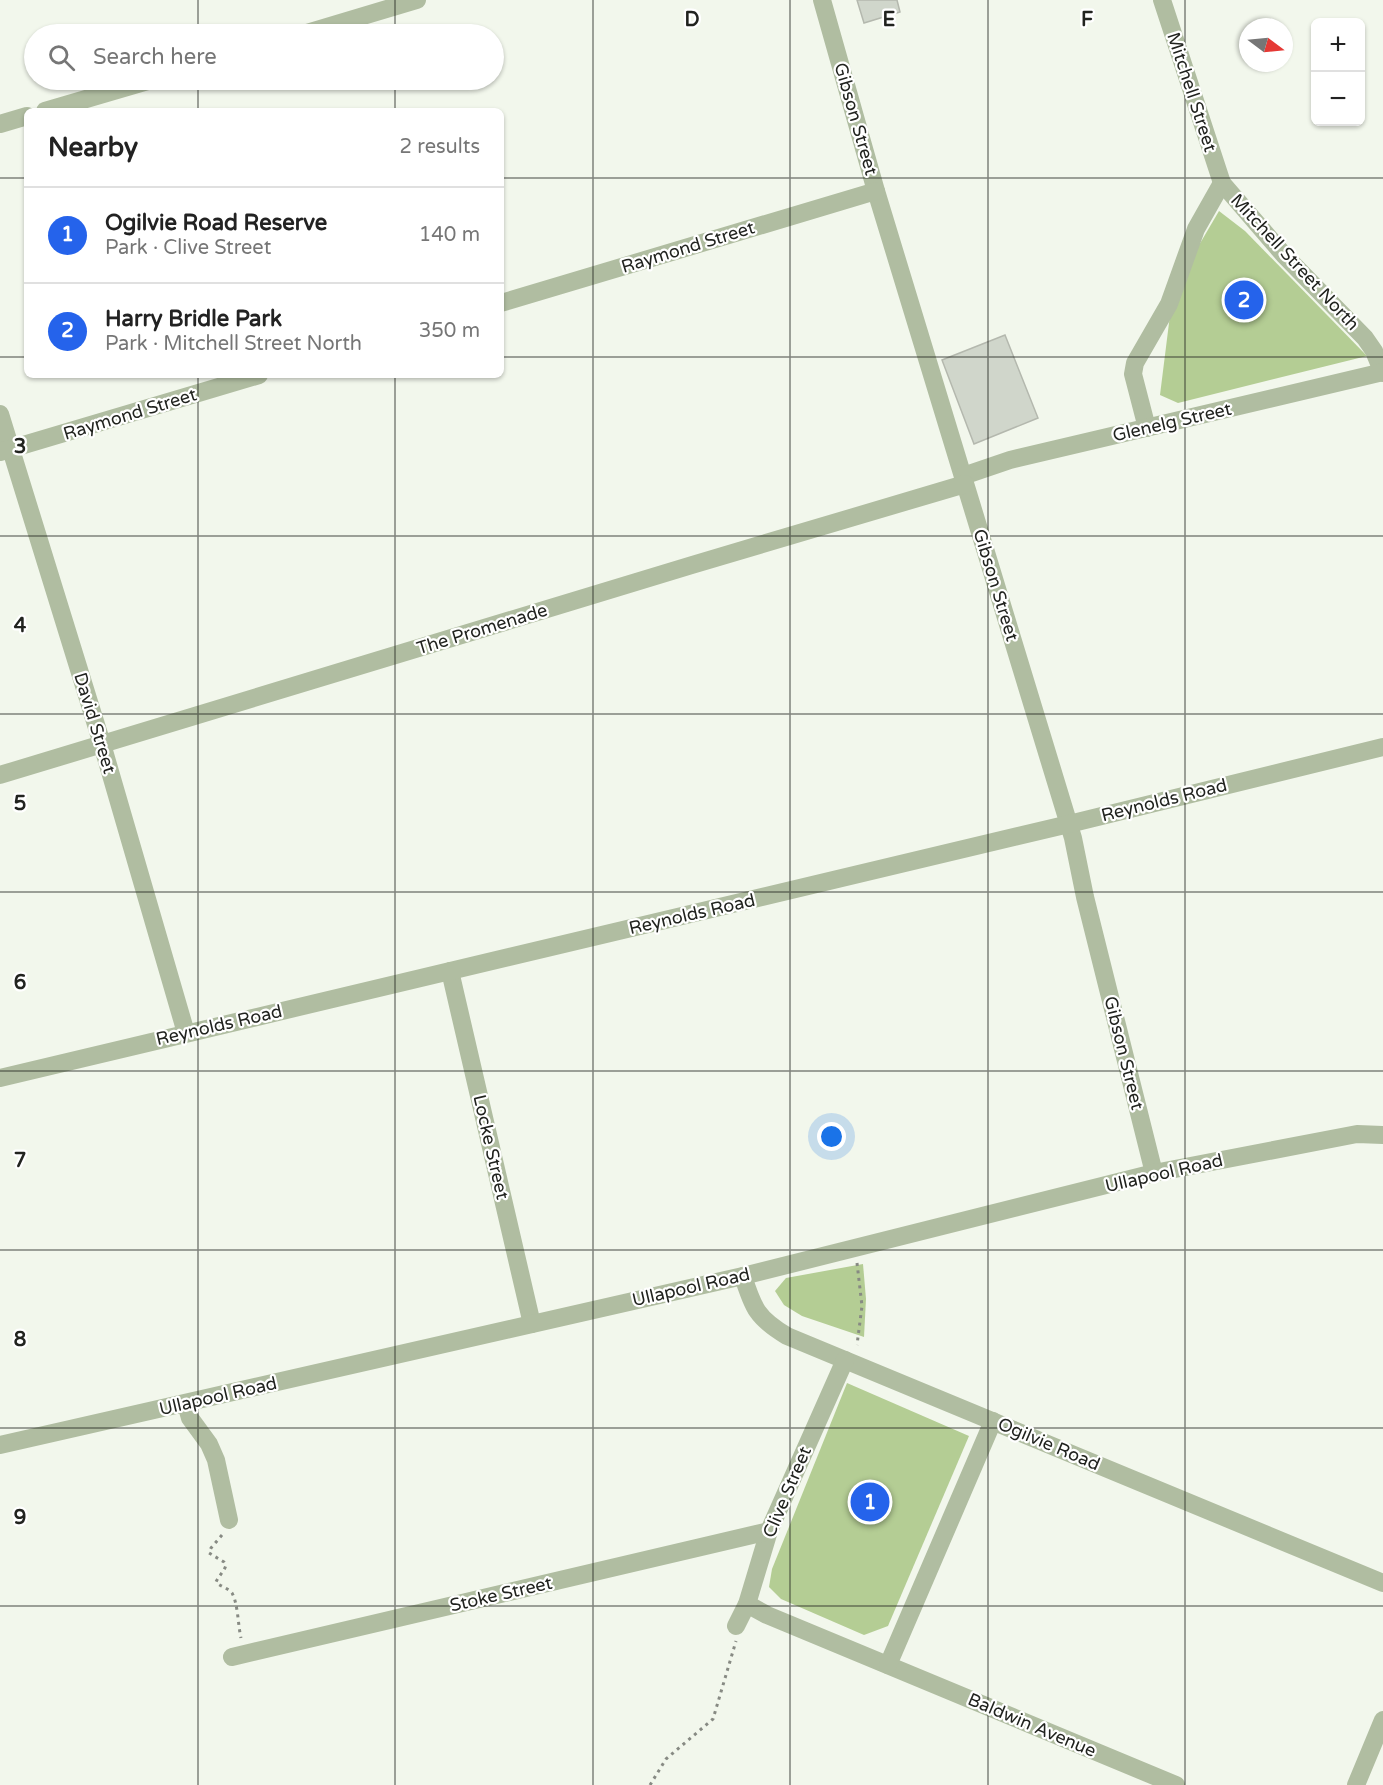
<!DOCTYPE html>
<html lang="en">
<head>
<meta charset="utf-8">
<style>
	:root { --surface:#fff; --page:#f2f2f2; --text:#222; --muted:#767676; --line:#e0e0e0; --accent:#2563eb }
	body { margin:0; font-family:"Varela Round",sans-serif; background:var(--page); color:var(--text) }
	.controls { position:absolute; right:18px; top:18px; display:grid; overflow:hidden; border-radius:9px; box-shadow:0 2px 4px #0004 }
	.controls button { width:54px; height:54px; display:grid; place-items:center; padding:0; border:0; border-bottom:2px solid var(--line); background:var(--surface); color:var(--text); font:30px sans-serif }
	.compass { position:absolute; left:1239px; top:18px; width:54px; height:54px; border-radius:50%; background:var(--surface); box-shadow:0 2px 4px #0004; rotate:106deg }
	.you { position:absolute; left:832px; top:1137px; width:21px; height:21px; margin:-15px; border:4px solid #fff; border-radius:50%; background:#1a73e8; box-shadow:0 0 0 9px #1a73e833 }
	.badge { display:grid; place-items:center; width:39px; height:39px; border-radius:50%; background:var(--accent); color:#fff; font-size:20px; font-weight:700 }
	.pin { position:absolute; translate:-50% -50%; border:3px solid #fff; box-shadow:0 2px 6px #0006 }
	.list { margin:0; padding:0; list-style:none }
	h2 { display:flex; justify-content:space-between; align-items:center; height:78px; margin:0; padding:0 24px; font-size:26px }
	h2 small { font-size:20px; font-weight:400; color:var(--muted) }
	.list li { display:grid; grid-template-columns:39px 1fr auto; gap:18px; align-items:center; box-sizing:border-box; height:96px; padding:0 24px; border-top:2px solid var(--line) }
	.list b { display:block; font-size:22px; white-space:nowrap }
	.list p { margin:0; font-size:20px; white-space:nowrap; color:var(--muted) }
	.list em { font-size:20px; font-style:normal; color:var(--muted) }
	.icon { flex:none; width:33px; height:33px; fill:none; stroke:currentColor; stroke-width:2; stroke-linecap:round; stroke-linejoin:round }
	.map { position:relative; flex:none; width:1383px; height:1785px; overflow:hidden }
	.search { position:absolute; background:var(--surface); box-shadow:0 2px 4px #0004; left:24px; top:24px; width:480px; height:66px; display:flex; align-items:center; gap:15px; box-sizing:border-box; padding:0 21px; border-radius:33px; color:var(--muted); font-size:22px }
	.panel { position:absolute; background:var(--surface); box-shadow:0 2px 4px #0004; left:24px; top:108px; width:480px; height:270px; border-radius:9px }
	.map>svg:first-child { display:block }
	.green { fill:#b4cd94 }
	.building { fill:#d0d6cb; stroke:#b4b8ae; stroke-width:1.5 }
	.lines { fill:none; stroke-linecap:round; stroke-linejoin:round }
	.path { stroke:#878a83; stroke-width:3; stroke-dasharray:3 4.5; stroke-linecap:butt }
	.minor { stroke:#b0bda1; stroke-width:18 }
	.grid { fill:none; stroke:#21231f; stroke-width:1.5; stroke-opacity:0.55 }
	.labels { text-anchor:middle; stroke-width:4.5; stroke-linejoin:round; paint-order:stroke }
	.street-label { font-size:18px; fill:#21231f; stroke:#fff }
	.grid-label { font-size:20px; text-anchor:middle; font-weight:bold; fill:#21231f; stroke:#fff; stroke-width:4.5; stroke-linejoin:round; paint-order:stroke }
</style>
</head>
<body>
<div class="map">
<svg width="1383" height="1785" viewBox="0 0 1383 1785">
	<rect width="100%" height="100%" fill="#f2f7ec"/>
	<g class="green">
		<path d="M1219,211L1245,231L1367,356L1178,403L1160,395L1170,315L1192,257Z"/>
		<path d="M863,1264L866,1299L864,1337L802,1316L784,1305L775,1291L786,1278Z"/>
		<path d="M847,1383L969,1436L888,1626L864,1635L781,1599L769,1587L772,1569Z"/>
	</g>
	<g class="building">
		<path d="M857,0H897L900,12L864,23Z"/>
		<path d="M1005,335L1038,418L974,444L942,360Z"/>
	</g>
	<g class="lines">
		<g class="path">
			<path d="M857,1263L862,1306L857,1345"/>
			<path d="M222,1535L211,1548L209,1553L224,1562L226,1565C224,1572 219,1575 216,1582C221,1587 228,1588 232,1593C238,1603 238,1626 241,1638"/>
			<path d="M650,1785L666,1759L713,1719L736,1641"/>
		</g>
		<g class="minor">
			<path d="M822,0L876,191L1073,838L1085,897L1154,1173"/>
			<path d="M1162,0L1222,183L1284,255L1365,338L1374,351L1383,373"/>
			<path d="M303,34L417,0"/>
			<path d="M45,111L151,80"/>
			<path d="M0,124L27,116"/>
			<path d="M501,303L876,191"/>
			<path d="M0,414L102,744L186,1033"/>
			<path d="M1147,428L1133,374L1135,363L1169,304L1196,229L1222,183"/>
			<path d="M0,452L259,375"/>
			<path d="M963,476L1010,460L1383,372"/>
			<path d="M0,775L692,565L965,484"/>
			<path d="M450,971L532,1324"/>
			<path d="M0,1078L1069,824L1383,747"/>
			<path d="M743,1276C753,1308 757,1318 787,1336L1383,1583"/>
			<path d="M186,1404L190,1418L209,1444L216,1460L229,1520"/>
			<path d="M0,1445L743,1276L1154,1173L1357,1134L1383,1135"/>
			<path d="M747,1604L767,1615L1176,1785"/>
			<path d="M736,1626L747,1604L769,1531L845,1360"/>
			<path d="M232,1657L769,1531"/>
			<path d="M888,1665L993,1421"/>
			<path d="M1356,1785L1383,1720"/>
		</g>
	</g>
	<path class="grid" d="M198,0V34M395,0V34M593,0V1785M790,0V1785M988,0V1785M1185,0V1785M198,80V111M395,80V111M0,178H27M501,178H1383M0,357H27M501,357H1383M198,375V1785M395,375V1785M0,536H1383M0,714H1383M0,892H1383M0,1071H1383M0,1250H1383M0,1428H1383M0,1606H1383"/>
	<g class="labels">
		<g class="street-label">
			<text transform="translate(1192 92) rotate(72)" y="6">Mitchell Street</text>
			<text transform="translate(856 119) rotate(74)" y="6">Gibson Street</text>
			<text transform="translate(688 247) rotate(-17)" y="6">Raymond Street</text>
			<text transform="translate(1295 262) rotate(47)" y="6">Mitchell Street North</text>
			<text transform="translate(130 414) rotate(-17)" y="6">Raymond Street</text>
			<text transform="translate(1172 422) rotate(-13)" y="6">Glenelg Street</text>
			<text transform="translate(996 585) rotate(73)" y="6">Gibson Street</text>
			<text transform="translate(482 629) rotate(-17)" y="6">The Promenade</text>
			<text transform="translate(95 723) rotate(73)" y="6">David Street</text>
			<text transform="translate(1164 800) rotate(-14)" y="6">Reynolds Road</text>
			<text transform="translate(692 914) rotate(-13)" y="6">Reynolds Road</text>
			<text transform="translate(219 1025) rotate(-13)" y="6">Reynolds Road</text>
			<text transform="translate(1124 1053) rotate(76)" y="6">Gibson Street</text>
			<text transform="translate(491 1147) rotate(77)" y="6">Locke Street</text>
			<text transform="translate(1164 1173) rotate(-13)" y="6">Ullapool Road</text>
			<text transform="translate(691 1287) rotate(-13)" y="6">Ullapool Road</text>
			<text transform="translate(218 1396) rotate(-13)" y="6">Ullapool Road</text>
			<text transform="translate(1049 1444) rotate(23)" y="6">Ogilvie Road</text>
			<text transform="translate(787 1492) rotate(-67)" y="6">Clive Street</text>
			<text transform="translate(501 1594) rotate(-13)" y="6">Stoke Street</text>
			<text transform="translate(1032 1725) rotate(23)" y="6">Baldwin Avenue</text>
		</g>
	</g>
	<g class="grid-label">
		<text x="692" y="26">D</text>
		<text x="889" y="26">E</text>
		<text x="1087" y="26">F</text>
		<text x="20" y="453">3</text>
		<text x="20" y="632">4</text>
		<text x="20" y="810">5</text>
		<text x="20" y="989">6</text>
		<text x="20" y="1167">7</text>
		<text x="20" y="1346">8</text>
		<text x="20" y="1524">9</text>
	</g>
</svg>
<div class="controls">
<button>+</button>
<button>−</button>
</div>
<svg class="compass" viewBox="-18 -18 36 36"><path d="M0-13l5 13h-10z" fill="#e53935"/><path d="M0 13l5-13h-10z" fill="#767676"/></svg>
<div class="you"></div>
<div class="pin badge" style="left:870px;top:1502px">1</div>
<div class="pin badge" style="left:1244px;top:300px">2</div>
<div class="search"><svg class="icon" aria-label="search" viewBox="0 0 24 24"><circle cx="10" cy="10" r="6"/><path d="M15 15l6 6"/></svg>Search here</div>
<section class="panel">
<h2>Nearby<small>2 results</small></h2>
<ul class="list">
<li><span class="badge">1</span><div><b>Ogilvie Road Reserve</b><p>Park · Clive Street</p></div><em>140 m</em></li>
<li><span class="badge">2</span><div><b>Harry Bridle Park</b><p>Park · Mitchell Street North</p></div><em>350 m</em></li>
</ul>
</section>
</div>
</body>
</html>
